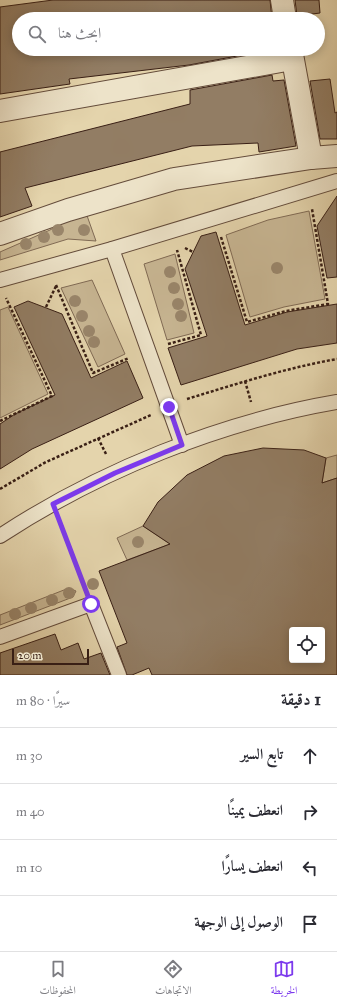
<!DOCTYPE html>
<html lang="ar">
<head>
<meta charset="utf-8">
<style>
	:root { --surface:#fff; --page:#f2f2f3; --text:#2b2b33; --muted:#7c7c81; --line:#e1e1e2; --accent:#7c3aed }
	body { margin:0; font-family:"IM FELL Great Primer",Amiri,serif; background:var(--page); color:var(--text); direction:rtl }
	.controls { position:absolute; right:12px; bottom:12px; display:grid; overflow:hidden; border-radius:4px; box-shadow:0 2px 10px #0003 }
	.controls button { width:36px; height:36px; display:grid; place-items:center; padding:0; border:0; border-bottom:1px solid var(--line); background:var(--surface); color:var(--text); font:20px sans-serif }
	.scale { position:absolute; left:12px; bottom:10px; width:77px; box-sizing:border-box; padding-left:4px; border:2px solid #391f15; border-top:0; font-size:11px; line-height:14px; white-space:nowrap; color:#391f15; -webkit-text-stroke:3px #ede3c9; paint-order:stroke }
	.stop { position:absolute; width:12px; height:12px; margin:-9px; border:3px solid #7c3aed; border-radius:50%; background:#fff }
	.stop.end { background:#7c3aed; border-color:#fff; box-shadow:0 1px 4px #0008 }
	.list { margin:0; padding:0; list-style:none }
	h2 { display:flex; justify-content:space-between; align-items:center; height:52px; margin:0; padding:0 16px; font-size:17px }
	h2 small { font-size:13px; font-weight:400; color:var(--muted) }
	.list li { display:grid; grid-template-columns:26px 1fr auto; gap:12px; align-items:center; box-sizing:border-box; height:56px; padding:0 16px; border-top:1px solid var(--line) }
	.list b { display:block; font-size:15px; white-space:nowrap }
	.list em { font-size:13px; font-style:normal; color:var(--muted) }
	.icon { flex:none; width:22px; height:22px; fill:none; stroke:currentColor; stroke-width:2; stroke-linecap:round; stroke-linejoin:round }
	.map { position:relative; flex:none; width:337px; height:675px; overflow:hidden; direction:ltr }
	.search { position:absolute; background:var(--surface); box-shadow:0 2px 10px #0003; left:12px; right:12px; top:12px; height:44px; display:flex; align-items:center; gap:10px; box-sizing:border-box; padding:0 14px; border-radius:22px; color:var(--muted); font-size:15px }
	.sheet { height:276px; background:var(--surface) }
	nav { display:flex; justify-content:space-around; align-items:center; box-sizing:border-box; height:56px; border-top:1px solid var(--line); background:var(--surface); font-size:11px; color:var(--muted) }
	nav a { display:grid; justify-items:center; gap:2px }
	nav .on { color:var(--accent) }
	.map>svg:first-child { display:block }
	.green { fill:#c7b592; stroke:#806a54 }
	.building { fill:#927d64; stroke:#391f15; fill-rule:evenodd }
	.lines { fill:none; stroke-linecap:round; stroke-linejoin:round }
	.service-casing { stroke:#644c3b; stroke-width:16 }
	.minor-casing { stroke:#644c3b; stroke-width:24 }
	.path { stroke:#391f15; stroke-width:2.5; stroke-dasharray:3 2; stroke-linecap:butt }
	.service { stroke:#ede3c9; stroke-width:14 }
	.minor { stroke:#ede3c9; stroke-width:22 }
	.tree { fill:#99856a }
	.route { stroke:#7c3aed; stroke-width:5 }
</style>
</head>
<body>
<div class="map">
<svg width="337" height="675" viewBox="0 0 337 675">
	<rect width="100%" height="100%" fill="#e4d4ac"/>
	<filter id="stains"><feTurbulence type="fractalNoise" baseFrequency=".005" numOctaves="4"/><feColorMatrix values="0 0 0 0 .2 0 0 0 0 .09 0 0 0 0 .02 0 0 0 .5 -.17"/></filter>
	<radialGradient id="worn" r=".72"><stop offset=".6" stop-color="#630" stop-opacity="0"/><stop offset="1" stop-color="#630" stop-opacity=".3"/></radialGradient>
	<g class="green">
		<path d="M85,210L96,241L68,239L0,260V252L50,230Z"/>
		<path d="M309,211L325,299L284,307L250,317L226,235L268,220Z"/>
		<path d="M175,254L194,333L167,340L144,264Z"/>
		<path d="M92,280L125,354L98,367L61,288Z"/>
		<path d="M8,307L48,394L0,418V310Z"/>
		<path d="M337,455V478L322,483L326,458Z"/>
		<path d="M143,526L170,544L127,560L117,538Z"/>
		<path d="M69,588L76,591L73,597L0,625V615Z"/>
	</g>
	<g class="building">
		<path d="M53,0H270L272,19H19V49L269,50L189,65L69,79L70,84L0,94V7Z"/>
		<path d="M295,0H319L320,13L297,16Z"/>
		<path d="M272,75L273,81L284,80L296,146L259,152L258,143L192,146L25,188L32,206L0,217V152L190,104V90Z"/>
		<path d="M330,79L335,113L337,112V139H320L310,81Z"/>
		<path d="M337,196V277L327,278L317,226Z"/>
		<path d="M216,232L245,325L287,312L337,304V343L297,349L181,385L168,348L207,336L185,269L201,236Z"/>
		<path d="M28,301L62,314L91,378L127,361L143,398L32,449L0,469V424L15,414L55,395L14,307Z"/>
		<path d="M263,448L304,450L326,458L322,483L337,478V675H152L149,668L132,675H127L117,647L127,643L99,571L170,544L143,526L158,502L187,475L224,456ZM292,630H322V660H292Z"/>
		<path d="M55,634L61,650L78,643L84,659L101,653L110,675H0V653Z"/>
	</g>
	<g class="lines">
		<g class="service-casing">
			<g id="service">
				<path d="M112,249L182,445"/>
				<path d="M0,280L112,249L337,181"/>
				<path d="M0,536C99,471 220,422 337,402"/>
				<path d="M0,637L91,604L119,675"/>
			</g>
		</g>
		<g class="minor-casing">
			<g id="minor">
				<path d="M282,0L285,19"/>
				<path d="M291,49L311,158"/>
				<path d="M0,111L292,59"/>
				<path d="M0,234L68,210L174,179L311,158L337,156"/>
			</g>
		</g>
		<g class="path">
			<path d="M221,237L247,322L286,311L328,304L312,209"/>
			<path d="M185,248L193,252"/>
			<path d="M56,285L93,373L129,358"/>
			<path d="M46,307L56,286"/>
			<path d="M168,344L201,335L177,250"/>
			<path d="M245,381L251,402"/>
			<path d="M187,399C236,384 286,368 337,359"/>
			<path d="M0,421L52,396L6,298"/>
			<path d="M98,438L106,454"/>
			<path d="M0,489L46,462L151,415"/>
			<path d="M61,524L84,585"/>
		</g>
		<use href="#service" class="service"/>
		<use href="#minor" class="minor"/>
	</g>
	<g class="tree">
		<circle cx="58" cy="230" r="6"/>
		<circle cx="84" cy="230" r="6"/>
		<circle cx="44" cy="237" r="6"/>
		<circle cx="26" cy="244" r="6"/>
		<circle cx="277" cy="268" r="6"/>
		<circle cx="170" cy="272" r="6"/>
		<circle cx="174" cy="288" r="6"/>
		<circle cx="75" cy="301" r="6"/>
		<circle cx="178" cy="304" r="6"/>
		<circle cx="82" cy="316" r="6"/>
		<circle cx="181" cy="316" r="6"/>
		<circle cx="89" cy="331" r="6"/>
		<circle cx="94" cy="342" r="6"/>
		<circle cx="138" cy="542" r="6"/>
		<circle cx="93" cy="584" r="6"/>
		<circle cx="69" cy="593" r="6"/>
		<circle cx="52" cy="600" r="6"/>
		<circle cx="31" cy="608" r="6"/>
		<circle cx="15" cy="614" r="6"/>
	</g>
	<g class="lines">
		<path class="route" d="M91,604L53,504L115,473L182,445L169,407"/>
	</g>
	<rect width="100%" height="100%" filter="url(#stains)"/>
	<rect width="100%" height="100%" fill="url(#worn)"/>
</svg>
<div class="controls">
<button><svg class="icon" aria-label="locate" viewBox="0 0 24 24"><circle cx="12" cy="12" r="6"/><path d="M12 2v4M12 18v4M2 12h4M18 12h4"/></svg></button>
</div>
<div class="scale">20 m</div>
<div class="stop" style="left:91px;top:604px"></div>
<div class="stop end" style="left:169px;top:407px"></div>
<div class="search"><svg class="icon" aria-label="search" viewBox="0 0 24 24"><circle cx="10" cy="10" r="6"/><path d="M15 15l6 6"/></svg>ابحث هنا</div>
</div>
<section class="sheet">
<h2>1 دقيقة<small>سيرًا · 80 m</small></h2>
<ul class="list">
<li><svg class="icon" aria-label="ahead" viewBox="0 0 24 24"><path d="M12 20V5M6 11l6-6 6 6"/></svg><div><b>تابع السير</b></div><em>30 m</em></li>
<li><svg class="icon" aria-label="right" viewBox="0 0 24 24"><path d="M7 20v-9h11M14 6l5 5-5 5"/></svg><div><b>انعطف يمينًا</b></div><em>40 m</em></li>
<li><svg class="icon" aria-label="left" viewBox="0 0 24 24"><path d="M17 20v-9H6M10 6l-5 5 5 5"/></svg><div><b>انعطف يسارًا</b></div><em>10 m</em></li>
<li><svg class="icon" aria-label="arrive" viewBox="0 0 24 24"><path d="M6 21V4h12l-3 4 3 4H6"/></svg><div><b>الوصول إلى الوجهة</b></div></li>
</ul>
</section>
<nav>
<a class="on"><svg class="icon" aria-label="map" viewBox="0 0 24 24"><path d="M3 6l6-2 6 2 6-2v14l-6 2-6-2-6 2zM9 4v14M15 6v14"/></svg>الخريطة</a>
<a><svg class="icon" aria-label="directions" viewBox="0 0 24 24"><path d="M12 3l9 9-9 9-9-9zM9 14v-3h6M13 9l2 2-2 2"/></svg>الاتجاهات</a>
<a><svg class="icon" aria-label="saved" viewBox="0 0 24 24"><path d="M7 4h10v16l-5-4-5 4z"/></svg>المحفوظات</a>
</nav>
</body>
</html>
